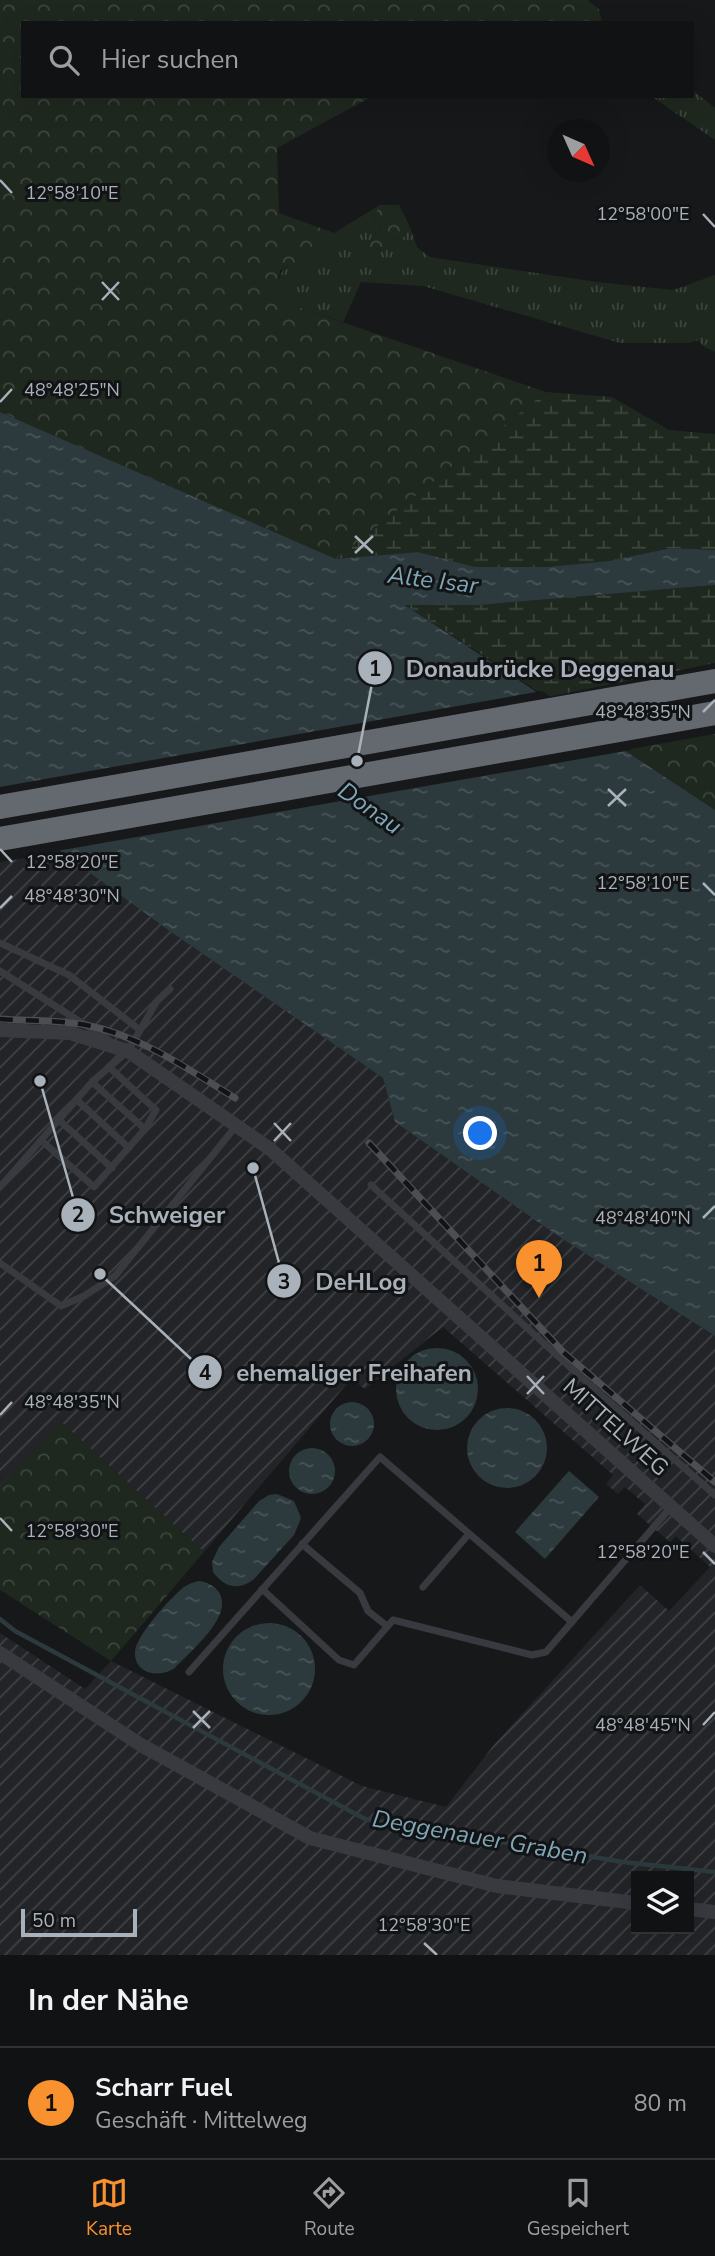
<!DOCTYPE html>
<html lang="de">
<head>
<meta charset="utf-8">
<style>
	:root { --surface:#111214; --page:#1e2022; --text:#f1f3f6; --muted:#9c9ea0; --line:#303234; --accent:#fa912f }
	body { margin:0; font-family:"Nunito Sans",sans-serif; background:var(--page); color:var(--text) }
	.controls { position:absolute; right:21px; bottom:21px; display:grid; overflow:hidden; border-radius:0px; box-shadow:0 7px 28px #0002 }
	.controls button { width:63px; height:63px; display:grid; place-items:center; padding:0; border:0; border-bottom:2px solid var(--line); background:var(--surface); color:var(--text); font:35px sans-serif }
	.compass { position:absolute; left:547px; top:119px; width:63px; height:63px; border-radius:50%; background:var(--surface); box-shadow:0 7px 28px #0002; rotate:135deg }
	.scale { position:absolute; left:21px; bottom:18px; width:116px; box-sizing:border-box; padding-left:7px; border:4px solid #a9b1ba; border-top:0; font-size:19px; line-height:24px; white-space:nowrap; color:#a9b1ba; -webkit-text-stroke:5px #121315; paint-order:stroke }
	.you { position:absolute; left:481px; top:1134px; width:24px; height:24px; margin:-18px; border:5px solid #fff; border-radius:50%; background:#1a73e8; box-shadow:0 0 0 10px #1a73e833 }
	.badge { display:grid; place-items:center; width:46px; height:46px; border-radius:50%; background:var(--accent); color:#111; font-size:23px; font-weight:700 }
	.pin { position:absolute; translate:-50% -58px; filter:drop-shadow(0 2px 4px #0008) }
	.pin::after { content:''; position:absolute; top:37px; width:24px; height:21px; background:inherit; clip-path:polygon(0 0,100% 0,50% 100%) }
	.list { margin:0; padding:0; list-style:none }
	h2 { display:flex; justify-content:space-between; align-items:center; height:91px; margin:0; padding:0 28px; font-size:30px }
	h2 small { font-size:23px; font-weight:400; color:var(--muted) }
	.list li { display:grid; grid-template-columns:46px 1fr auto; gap:21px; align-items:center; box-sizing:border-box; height:112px; padding:0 28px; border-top:2px solid var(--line) }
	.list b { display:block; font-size:26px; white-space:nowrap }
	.list p { margin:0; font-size:23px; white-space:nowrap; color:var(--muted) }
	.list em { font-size:23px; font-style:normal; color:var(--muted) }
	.icon { flex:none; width:38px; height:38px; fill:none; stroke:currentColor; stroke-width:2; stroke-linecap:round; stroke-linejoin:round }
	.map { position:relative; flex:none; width:715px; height:1955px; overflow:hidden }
	.search { position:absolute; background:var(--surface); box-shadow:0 7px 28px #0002; left:21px; right:21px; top:21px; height:77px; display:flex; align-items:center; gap:18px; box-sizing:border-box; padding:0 24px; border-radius:0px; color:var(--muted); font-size:26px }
	.sheet { height:203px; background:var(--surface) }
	nav { display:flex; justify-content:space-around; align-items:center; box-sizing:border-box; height:98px; border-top:2px solid var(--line); background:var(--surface); font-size:19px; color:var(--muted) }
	nav a { display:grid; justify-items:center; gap:4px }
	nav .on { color:var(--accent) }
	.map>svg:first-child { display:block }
	.industrial { fill:url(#industrial-furrows); fill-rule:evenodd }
	.grass { fill:url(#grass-tufts) }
	.forest { fill:url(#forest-crowns) }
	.wetland { fill:url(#wetland-marsh) }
	.water { fill:url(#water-ripples) }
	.pier { fill:#17181a }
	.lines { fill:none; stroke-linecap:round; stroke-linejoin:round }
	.stream { stroke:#2c3a3e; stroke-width:4.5 }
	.lane { stroke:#383a3f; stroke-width:7 }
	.street { stroke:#383a3f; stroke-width:14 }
	.highway { stroke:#646970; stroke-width:24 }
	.rail-casing { stroke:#4b4f54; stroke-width:7 }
	.rail { stroke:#121315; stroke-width:4.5; stroke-dasharray:13; stroke-linecap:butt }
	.ticks { fill:none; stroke:#a9b1ba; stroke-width:2.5 }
	.labels { text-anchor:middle; stroke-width:6; stroke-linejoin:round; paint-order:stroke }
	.street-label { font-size:23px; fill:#a9b1ba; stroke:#121315 }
	.water-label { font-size:24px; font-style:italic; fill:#7fa6b6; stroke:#121315 }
	.ticks-label { font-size:18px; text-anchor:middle; fill:#a9b1ba; stroke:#121315; stroke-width:6; stroke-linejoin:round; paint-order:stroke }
	.leader { fill:none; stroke:#a9b1ba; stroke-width:2.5 }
	.callout-dot { fill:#a9b1ba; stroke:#121315; stroke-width:2.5 }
	.mark-label { font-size:21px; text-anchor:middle; font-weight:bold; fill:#111 }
	.callout-label { font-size:24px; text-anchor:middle; font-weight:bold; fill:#a9b1ba; stroke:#121315; stroke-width:6; stroke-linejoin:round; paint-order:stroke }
</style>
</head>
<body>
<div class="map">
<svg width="715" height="1955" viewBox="0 0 715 1955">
	<defs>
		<pattern id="industrial-furrows" width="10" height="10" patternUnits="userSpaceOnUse" patternTransform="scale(1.75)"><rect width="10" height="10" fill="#232427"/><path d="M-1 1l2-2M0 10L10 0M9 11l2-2" fill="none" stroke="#404144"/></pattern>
		<pattern id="grass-tufts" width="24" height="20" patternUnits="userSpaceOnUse" patternTransform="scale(1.75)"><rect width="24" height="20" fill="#1f281f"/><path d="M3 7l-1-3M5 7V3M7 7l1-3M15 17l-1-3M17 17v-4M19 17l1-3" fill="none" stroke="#3d453d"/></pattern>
		<pattern id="forest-crowns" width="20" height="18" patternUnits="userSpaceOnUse" patternTransform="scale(1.75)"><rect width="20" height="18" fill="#1f281f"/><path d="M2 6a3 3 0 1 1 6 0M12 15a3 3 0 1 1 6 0" fill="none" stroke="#3d453d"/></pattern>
		<pattern id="wetland-marsh" width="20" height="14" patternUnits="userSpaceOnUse" patternTransform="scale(1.75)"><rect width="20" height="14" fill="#1f281f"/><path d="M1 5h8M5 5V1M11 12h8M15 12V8" fill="none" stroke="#3d453d"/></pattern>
		<pattern id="water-ripples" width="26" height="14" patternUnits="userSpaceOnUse" patternTransform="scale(1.75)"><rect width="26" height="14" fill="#2c3a3e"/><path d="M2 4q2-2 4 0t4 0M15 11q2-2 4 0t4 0" fill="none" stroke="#485458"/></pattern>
	</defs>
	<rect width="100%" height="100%" fill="#17181a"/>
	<path class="industrial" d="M63,852L171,932L383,1078L395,1122L558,1236L715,1336V1955H0V1633L85,1689L111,1661L362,1786L446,1807L493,1746L640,1585L669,1611L710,1567L676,1536L670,1542L637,1514L645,1504L625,1487L618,1494L606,1484L613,1475L443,1327L365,1389L351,1379L204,1552L61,1422L0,1487V862ZM636,1876H689V1929H636Z"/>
	<g class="grass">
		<path d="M692,90L715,108V140L651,96H692Z"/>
		<path d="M380,205L374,217L381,229L372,238L369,248L380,250L388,240L402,239L410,227L417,247L429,257L597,282L673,290L715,275V352L704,347L698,340L690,343H620L423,286L361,282L343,322L272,298L283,269L333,245L334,233Z"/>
	</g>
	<g class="forest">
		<path d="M0,0H587L599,9L602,23H23V96H373L277,148L279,213L334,233V245L280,270L275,299L546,392L336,559L0,412Z"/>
		<path d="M380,205H399L410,227L402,239L388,240L380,250L368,248L372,238L381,229L374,216Z"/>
		<path d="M715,734V810L625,750Z"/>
		<path d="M61,1422L204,1552L111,1661L0,1590V1487Z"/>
	</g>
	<g class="wetland">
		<path d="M546,392L612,397L669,430L715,434V550L671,548L609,561L547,567H475L418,552L336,559Z"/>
		<path d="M715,585V663L547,697L404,604L479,605Z"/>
	</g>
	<g class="water">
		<path d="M0,412L336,559L418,552L475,567H547L609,561L671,548L715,550V585L479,605H405L715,810V1336L558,1236L395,1122L383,1078L171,932L0,807Z"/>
		<circle cx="437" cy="1389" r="41"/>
		<circle cx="352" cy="1424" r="22"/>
		<circle cx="507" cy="1448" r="40"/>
		<circle cx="312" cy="1471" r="23"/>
		<path d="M569,1471L599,1497L545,1559L515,1532Z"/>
		<path d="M277,1494L294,1501L301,1518L294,1535L253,1580C237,1591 224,1587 213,1572L212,1562L219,1547L259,1501L269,1495Z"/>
		<path d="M199,1581C207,1582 213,1585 218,1591C236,1615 190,1651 175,1668C161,1678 134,1675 135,1652C135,1637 171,1597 184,1587C189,1584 193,1582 199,1581Z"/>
		<circle cx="269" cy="1669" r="46"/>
	</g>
	<path class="pier" d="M542,691L631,750L57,851L0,811V787Z"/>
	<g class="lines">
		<path class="stream" d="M0,1619L15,1631L365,1819L623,1862L715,1872"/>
		<g class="lane">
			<path d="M0,943L69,975L140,1030"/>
			<path d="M0,971L109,1040"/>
			<path d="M92,1082L145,1129"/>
			<path d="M77,1100L129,1148"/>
			<path d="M59,1120L112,1168"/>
			<path d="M41,1140L94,1187L145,1129L156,1110L109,1067"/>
			<path d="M371,1185L572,1369L715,1495"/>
			<path d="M0,1187L92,1082L128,1051L157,1001L170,989"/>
			<path d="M0,1263L61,1306L84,1296L115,1276L236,1126"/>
			<path d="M302,1544L360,1593L368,1611L387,1626"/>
			<path d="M423,1587L468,1535"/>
			<path d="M262,1589L339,1660L354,1665L393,1620L532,1655L546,1652L671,1507"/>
			<path d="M189,1672L380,1457L572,1622"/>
		</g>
		<g class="street">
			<path d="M0,1030L70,1033L128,1051L270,1149L715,1546"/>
			<path d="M0,1653L141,1745L310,1838L497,1886L636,1903"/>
			<path d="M689,1909L715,1912"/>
		</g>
		<g class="highway">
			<path d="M0,807L715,681"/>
			<path d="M0,839L715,713"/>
		</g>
		<g class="rail-casing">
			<g id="rail">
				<path d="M0,1019C28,1021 58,1020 86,1025C141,1036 188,1069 235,1098"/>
				<path d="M369,1143L563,1352L715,1482"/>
			</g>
		</g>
		<use href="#rail" class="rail"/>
	</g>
	<path class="ticks" d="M0,180L12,193M703,214L715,227M102,282L119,300M102,300L119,282M0,402L12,389M355,536L373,553M355,553L373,536M703,712L715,700M608,789L626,806M608,806L626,789M0,849L12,862M703,883L715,895M0,908L12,896M274,1123L291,1141M274,1141L291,1123M703,1218L715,1206M527,1376L544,1394M527,1394L544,1376M0,1415L12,1402M0,1518L12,1531M703,1552L715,1564M193,1711L210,1728M703,1725L715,1712M193,1728L210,1711M424,1943L437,1955"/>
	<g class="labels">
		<g class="street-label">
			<text transform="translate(616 1427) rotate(42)" y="8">MITTELWEG</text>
		</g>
		<g class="water-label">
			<text transform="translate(433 580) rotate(7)" y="8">Alte Isar</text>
			<text transform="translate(370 808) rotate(35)" y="8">Donau</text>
			<text transform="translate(480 1837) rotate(10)" y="8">Deggenauer Graben</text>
		</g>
	</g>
	<g class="ticks-label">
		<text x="72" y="199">12°58'10"E</text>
		<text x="643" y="220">12°58'00"E</text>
		<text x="72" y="396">48°48'25"N</text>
		<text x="643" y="718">48°48'35"N</text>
		<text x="72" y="868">12°58'20"E</text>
		<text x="643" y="889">12°58'10"E</text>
		<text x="72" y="902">48°48'30"N</text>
		<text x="643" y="1224">48°48'40"N</text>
		<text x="72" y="1408">48°48'35"N</text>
		<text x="72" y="1537">12°58'30"E</text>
		<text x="643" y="1558">12°58'20"E</text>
		<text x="643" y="1731">48°48'45"N</text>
		<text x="424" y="1931">12°58'30"E</text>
	</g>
	<path class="leader" d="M357 761L375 668M40 1081L78 1215M253 1168L284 1281M100 1274L205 1372"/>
	<g class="callout-dot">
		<circle cx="357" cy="761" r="7"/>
		<circle cx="40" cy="1081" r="7"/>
		<circle cx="253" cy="1168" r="7"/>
		<circle cx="100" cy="1274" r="7"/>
		<circle cx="375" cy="668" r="18"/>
		<circle cx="78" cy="1215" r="18"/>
		<circle cx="284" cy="1281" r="18"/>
		<circle cx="205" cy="1372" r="18"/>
	</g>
	<g class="mark-label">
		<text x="375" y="676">1</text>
		<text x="78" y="1222">2</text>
		<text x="284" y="1289">3</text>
		<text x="205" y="1380">4</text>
	</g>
	<g class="callout-label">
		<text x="540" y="677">Donaubrücke Deggenau</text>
		<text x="167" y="1223">Schweiger</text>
		<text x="361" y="1290">DeHLog</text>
		<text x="354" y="1381">ehemaliger Freihafen</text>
	</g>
</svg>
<div class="controls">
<button><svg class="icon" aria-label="layers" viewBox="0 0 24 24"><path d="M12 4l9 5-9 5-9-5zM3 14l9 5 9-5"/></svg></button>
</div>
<svg class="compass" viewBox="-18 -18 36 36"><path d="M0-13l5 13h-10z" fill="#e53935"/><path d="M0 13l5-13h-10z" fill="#9c9ea0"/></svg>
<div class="scale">50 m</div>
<div class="you"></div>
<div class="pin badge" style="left:539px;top:1298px">1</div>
<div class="search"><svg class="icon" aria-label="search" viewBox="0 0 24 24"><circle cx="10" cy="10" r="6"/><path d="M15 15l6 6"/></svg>Hier suchen</div>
</div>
<section class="sheet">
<h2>In der Nähe<small></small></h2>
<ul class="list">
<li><span class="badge">1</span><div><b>Scharr Fuel</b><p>Geschäft · Mittelweg</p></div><em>80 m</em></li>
</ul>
</section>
<nav>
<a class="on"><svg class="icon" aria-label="map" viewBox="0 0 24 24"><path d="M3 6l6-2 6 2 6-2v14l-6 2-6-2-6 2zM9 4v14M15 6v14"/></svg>Karte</a>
<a><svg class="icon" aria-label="directions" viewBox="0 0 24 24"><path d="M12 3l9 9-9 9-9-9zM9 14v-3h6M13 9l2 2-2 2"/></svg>Route</a>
<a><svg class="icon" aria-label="saved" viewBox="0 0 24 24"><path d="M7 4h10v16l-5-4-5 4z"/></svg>Gespeichert</a>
</nav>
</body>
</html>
